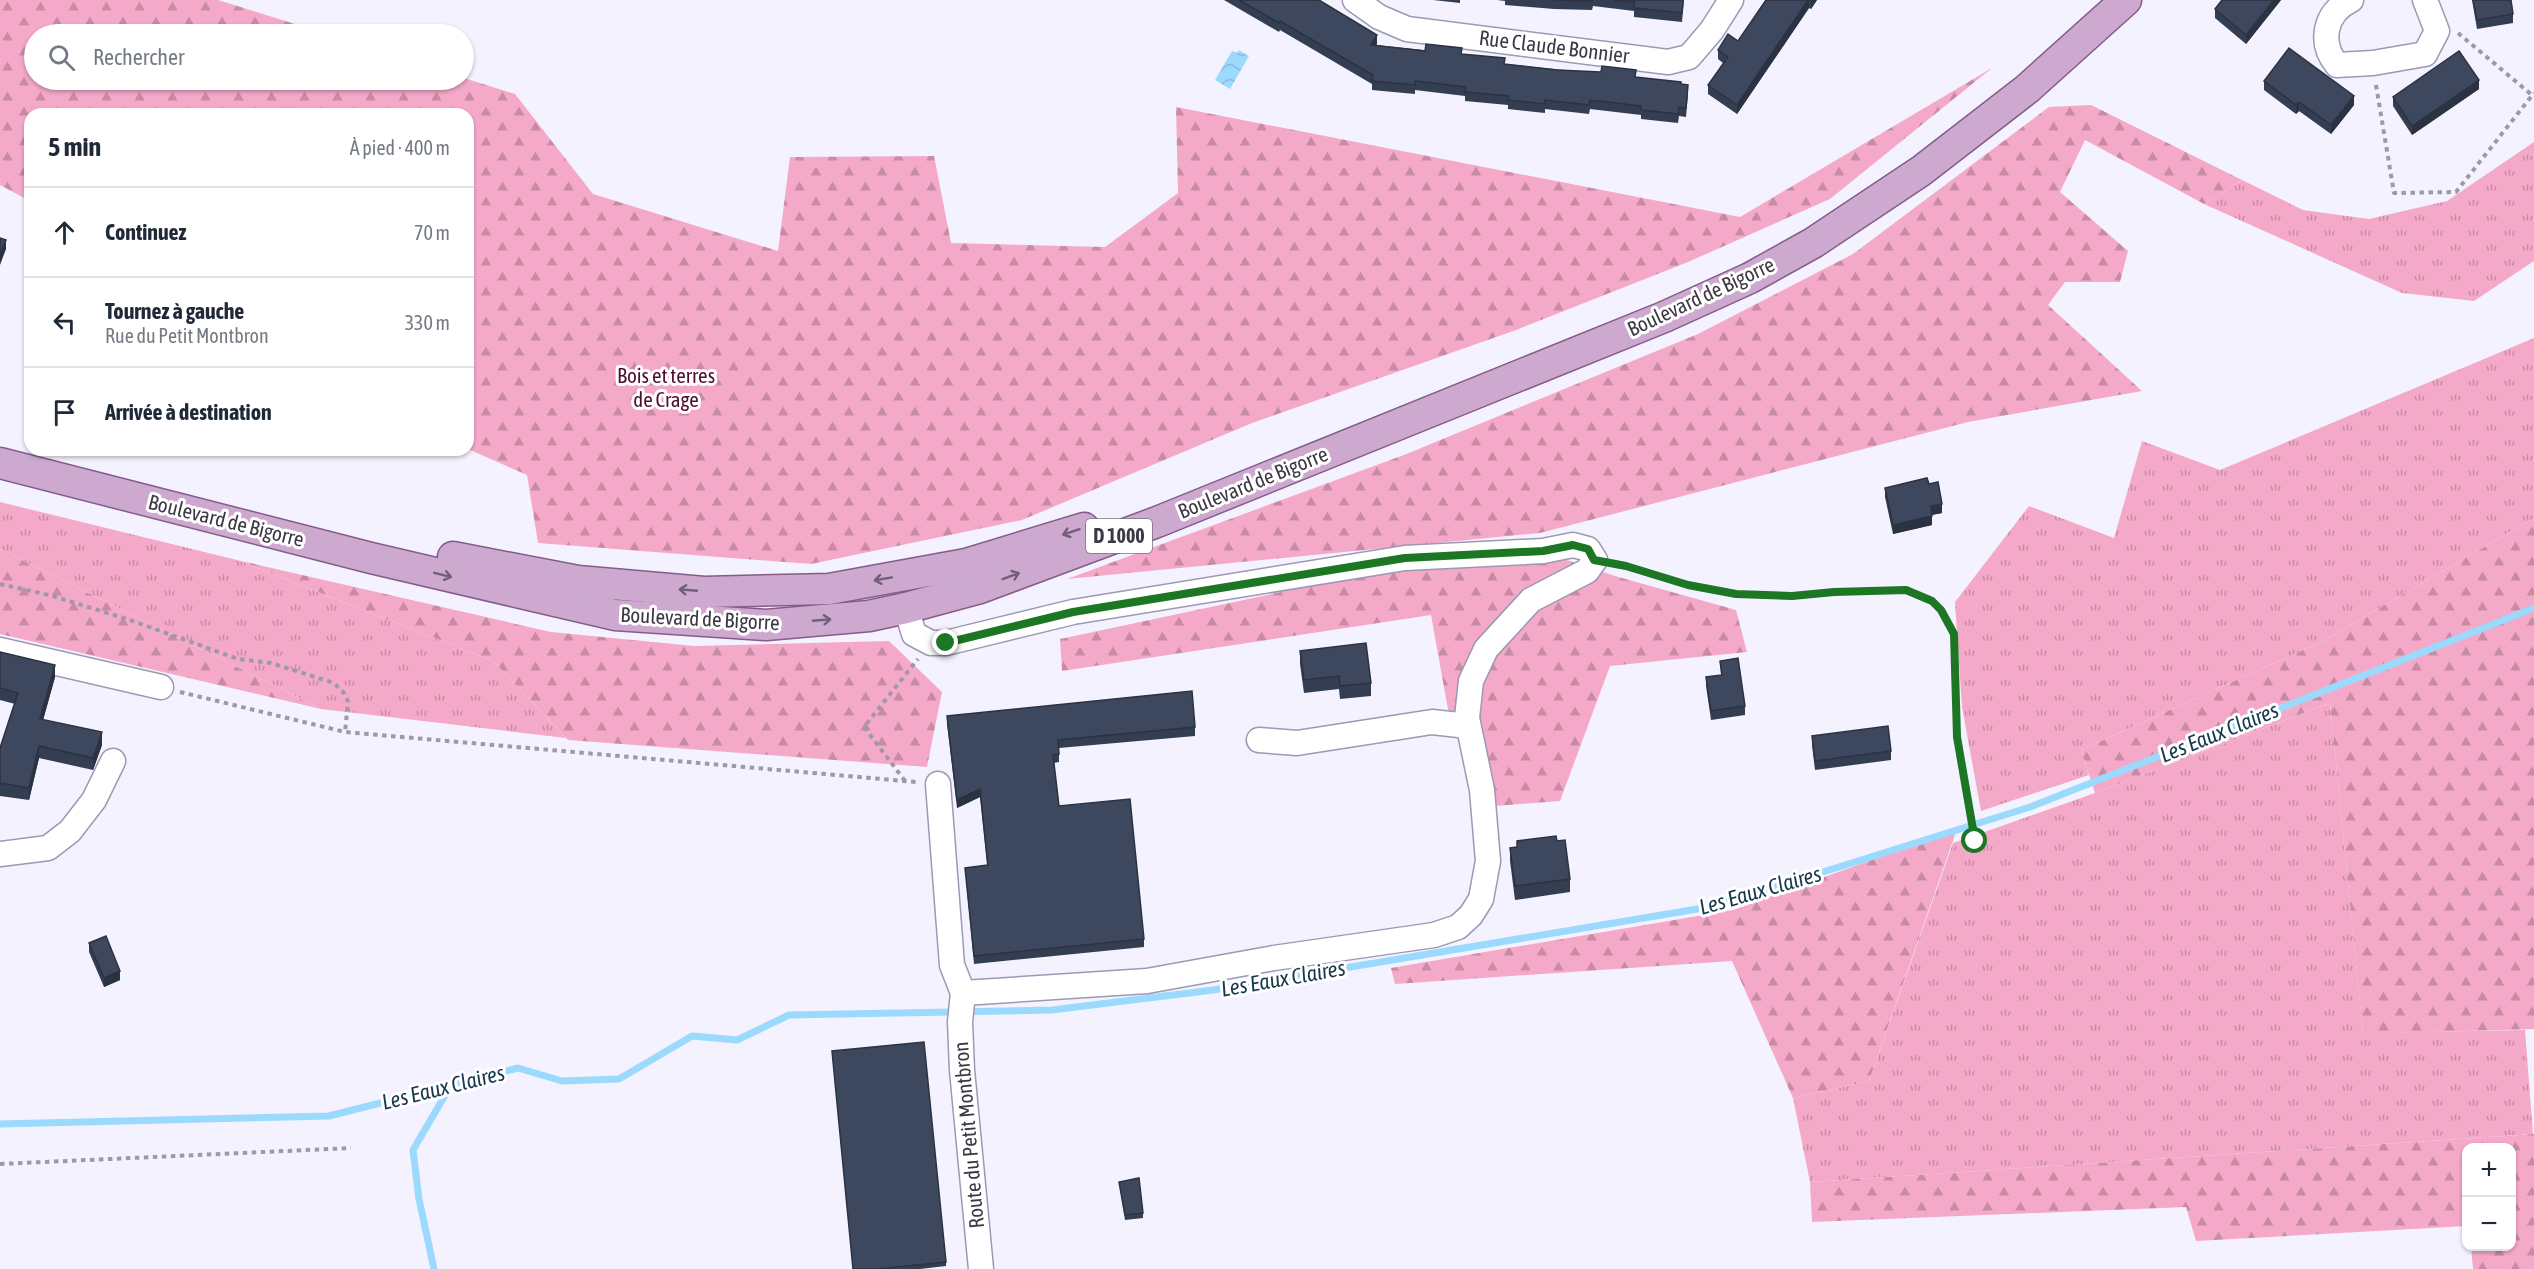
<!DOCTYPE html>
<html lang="fr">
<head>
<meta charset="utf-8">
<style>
	:root { --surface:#fff; --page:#f6f6f7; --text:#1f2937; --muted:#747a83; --line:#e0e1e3 }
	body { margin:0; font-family:"Asap Condensed",sans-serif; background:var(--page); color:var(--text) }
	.controls { position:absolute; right:18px; bottom:18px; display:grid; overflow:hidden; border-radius:12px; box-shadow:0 2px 4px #0004 }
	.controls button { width:54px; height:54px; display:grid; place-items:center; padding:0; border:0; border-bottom:2px solid var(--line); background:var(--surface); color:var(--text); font:30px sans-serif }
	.stop { position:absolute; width:18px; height:18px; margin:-14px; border:4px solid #1c7623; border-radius:50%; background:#fff }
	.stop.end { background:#1c7623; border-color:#fff; box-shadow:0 2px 6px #0008 }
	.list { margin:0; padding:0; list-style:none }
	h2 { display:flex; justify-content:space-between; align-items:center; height:78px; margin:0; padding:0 24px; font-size:26px }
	h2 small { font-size:20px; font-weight:400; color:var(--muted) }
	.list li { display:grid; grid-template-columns:39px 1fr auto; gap:18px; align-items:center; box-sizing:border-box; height:90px; padding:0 24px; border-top:2px solid var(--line) }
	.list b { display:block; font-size:22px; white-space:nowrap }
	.list p { margin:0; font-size:20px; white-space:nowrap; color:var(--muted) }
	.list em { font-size:20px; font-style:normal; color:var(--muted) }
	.icon { flex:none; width:33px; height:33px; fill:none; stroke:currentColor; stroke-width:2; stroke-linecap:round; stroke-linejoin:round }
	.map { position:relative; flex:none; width:2534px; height:1269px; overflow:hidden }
	.search { position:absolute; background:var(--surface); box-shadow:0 2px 4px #0004; left:24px; top:24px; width:450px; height:66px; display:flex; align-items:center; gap:15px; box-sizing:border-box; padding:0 21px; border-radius:33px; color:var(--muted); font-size:22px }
	.panel { position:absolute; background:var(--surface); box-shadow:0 2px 4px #0004; left:24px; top:108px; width:450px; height:348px; border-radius:18px }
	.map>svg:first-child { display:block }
	.grass { fill:url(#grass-tufts) }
	.forest { fill:url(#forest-firs) }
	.water { fill:url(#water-waves) }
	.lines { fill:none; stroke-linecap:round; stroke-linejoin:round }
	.stream { stroke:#9cdafd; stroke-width:7 }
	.minor-casing { stroke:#9d98b4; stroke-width:27 }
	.major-casing { stroke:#845c8b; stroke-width:33 }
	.path { stroke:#9d9aa6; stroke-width:4; stroke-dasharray:4.5 4.5; stroke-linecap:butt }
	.minor { stroke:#fff; stroke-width:24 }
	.major { stroke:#cda9d0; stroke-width:30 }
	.wall { fill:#343e52 }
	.shaded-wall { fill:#2b3242 }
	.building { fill:#3d485f; stroke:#2b3242; stroke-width:1.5 }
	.oneway { stroke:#6f6076 }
	.route { stroke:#1c7623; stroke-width:8 }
	.labels { text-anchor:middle; stroke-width:6; stroke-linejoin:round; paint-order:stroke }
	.shield { fill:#fff; stroke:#76747d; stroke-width:1.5 }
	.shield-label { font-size:20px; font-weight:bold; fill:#3c3945 }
	.street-label { font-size:21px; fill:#3c3945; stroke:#fff }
	.park-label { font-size:21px; fill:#500d30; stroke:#fff }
	.water-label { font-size:22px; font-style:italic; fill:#16394c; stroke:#fff }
</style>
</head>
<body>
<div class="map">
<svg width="2534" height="1269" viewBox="0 0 2534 1269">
	<defs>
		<pattern id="grass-tufts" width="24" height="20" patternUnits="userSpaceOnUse" patternTransform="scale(1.5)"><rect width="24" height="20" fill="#f5a9c8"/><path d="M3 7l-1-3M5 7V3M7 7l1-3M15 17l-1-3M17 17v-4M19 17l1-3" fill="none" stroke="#c88ba4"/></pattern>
		<pattern id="forest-firs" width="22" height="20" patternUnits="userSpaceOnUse" patternTransform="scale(1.5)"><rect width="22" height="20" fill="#f5a9c8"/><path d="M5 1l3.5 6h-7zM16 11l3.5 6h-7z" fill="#c88ba4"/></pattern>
		<pattern id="water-waves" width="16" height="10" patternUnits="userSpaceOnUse" patternTransform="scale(1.5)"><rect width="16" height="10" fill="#9cdafd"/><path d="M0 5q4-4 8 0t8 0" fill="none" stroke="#87bcda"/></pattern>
	</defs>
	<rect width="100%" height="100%" fill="#f4f2fe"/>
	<g class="grass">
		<path d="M2534,142V261L2474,301L2402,293L2204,204L2242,180L2303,210L2369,219L2447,201Z"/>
		<path d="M2534,338V518L2321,642L2081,750L2089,775L1981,811L1962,707L1955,602L2029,506L2114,538L2142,441L2220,470Z"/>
		<path d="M0,502L237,560L493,661L566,738L321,709L0,549Z"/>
		<path d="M2330,703L2363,1033L2525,1030L2533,1134L1810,1182L1793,1098L1869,1081L1953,843L2095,793Z"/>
	</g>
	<g class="forest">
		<path d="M0,0H218L327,34H34V80L464,78L515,94L593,194L778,251L790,157L934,156L951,243L1105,247L1178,193L1176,107L1740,217L1992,68L1830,199L1688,262L1516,330L1252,423L1022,520L811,564L538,543L527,475L468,449V114H30V201L0,185Z"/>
		<path d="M2091,105L2242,180L2204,204L2085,140L2060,192L2128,251L2120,282H2065L2048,305L2142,391L1968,422L1540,533L1067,579L1404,455L1698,334L1853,254L2049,107Z"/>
		<path d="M2534,518V1029L2363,1034L2330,703L2095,793L2081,750L2321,642Z"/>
		<path d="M0,549L321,709L0,634Z"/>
		<path d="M237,560L551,632L694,646L889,641L942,692L927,767L568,740L493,661Z"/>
		<path d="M1567,560L1615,576L1736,610L1747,652L1610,666L1560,801L1495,806L1449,715L1431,615L1062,671L1060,639L1394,568Z"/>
		<path d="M1957,829L1869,1081L1793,1098L1732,961L1395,984L1391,968L1733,910Z"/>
		<path d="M2534,1134V1269H2473L2471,1247L2512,1246V1148H2466V1226L2196,1241L2186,1207L1812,1222L1810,1182Z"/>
	</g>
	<path class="water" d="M1239,50L1249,56L1230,89L1215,80L1232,51L1237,53Z"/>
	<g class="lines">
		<g class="stream">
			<path d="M0,1124L329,1116L518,1068L562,1081L619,1079L692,1036L737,1040L789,1015L1052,1010L1213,990L1715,906L2030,807L2534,608"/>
			<path d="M434,1269L419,1199L413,1150L451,1085"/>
		</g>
		<g class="minor-casing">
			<g id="minor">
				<path d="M1355,0L1379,17L1407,29L1668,62L1689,57L1712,30L1731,0"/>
				<path d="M2351,0C2324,13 2319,43 2337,65L2373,63L2425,54L2437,31L2425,0"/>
				<path d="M906,608L914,634L931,643H946L1073,612L1405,558L1543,551L1573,545L1588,549L1595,560L1587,571L1531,600L1486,649L1471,681L1467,718L1482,790L1488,861L1481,899L1471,915L1458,927L1434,935L1274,958L1147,981L963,993"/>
				<path d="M0,650L161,687"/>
				<path d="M1259,740L1297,743L1432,722L1468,726"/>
				<path d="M938,784L952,965L963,993"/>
				<path d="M0,854L48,848L70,831L94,800L113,761"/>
				<path d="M963,993L960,1022L962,1070L981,1269"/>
			</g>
		</g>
		<g class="major-casing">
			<g id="major">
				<path d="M0,463L371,558L615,615L766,625L869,616L906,608L980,588L1157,522L1664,317L1750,278L1813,243L1921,171L2027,89L2126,0"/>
				<path d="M453,557L578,581L704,592L829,589L966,564L1084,528"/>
			</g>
		</g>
		<g class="path">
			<path d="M2458,33L2532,95"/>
			<path d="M2376,85L2394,193L2456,192L2534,93"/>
			<path d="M1616,564L1688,585L1736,594L1792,596L1834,592L1906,590L1932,601L1941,610L1954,634L1957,737L1975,841"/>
			<path d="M0,584L49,595L130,620L238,659L271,663L334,683L345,694L348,702L345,732"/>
			<path d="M180,692L345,732L916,782"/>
			<path d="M905,781L864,727L918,659"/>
			<path d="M0,1164L351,1148"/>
		</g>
		<use href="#minor" class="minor"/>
		<use href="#major" class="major"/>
	</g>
	<g class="wall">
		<path d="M1224,0H1319L1377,44L1376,45L1462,54L1505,64L1636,77L1681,84L1688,94L1686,117L1679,116L1678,123L1641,119V115L1590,109L1589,114L1545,109V113L1508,109V105L1465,101V96L1415,90V94L1372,90V84L1280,30L1279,32Z"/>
		<path d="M1433,0H1460V3Z"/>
		<path d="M1497,0H1684L1682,22L1634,17V11L1593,6L1592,10L1554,9L1505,5V1Z"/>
		<path d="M1766,0H1817L1811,9L1809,8L1737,114L1708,94V85L1723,63L1718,59V50L1738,41Z"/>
		<path d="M2222,0H2281L2246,44L2215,18V9Z"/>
		<path d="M2472,0H2511L2513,14V23L2477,29Z"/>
		<path d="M2264,81L2354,105L2331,134L2299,111L2296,114L2264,90Z"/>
		<path d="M2479,89L2412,135L2393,106V97Z"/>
		<path d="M1929,484L1942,513L1932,515V525L1893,534L1885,497V488Z"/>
		<path d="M1300,651L1371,683V696L1340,699L1339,689L1304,693L1300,664Z"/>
		<path d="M0,652L55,677L43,720L102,745L93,770L39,758L29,800L0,796V748L15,704L0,700Z"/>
		<path d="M1720,661L1745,706V715L1711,720L1706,686V677L1721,675Z"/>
		<path d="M947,716L1195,727V736L1059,748V762L1054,763L1059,806L1144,939V947L974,964L965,868L987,865L980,797L957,808L947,724Z"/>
		<path d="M1812,736L1891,751V760L1815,770L1812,745Z"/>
		<path d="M1517,841H1557L1570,879V892L1515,900L1510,861V848L1517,847Z"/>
		<path d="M89,943L120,980L104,987L89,952Z"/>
		<path d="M832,1051L946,1262V1266L920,1269H853Z"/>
		<path d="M1119,1182L1143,1213V1218L1125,1220Z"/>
	</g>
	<g class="shaded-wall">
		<path d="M1808,0H1809V8L1737,114V105Z"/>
		<path d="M1811,0H1817L1811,9Z"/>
		<path d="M2274,0H2281L2246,44V35Z"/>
		<path d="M1377,35V44L1371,54V45Z"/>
		<path d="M2479,80V89L2412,135V126Z"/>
		<path d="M2354,96V105L2331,134V125Z"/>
		<path d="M2299,102V111L2296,114V105Z"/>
		<path d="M6,240V249L0,265V256Z"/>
		<path d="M1942,504V513L1931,515V506Z"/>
		<path d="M1932,516V525L1893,534V525Z"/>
		<path d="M55,665V677L40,731V719Z"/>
		<path d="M102,732V745L93,770V758Z"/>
		<path d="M39,746V758L29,800V788Z"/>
		<path d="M980,789V797L957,808V800Z"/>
		<path d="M120,971V980L104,987V978Z"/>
	</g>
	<g class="building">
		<path d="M1239,0H1319L1377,35L1371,45L1425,51L1426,44L1462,48L1461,54L1505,58L1504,64L1557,70L1601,72L1602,66L1636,70L1635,77L1681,82V84L1688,85L1686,108L1679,107L1678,114L1641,110V106L1590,100L1589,105L1545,100V104L1508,100L1509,96L1465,92L1466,87L1415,81V85L1372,81L1373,75L1280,21L1279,23Z"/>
		<path d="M1554,0H1593L1592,1Z"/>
		<path d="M1614,0H1683L1682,13L1634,8V2Z"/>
		<path d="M1766,0H1808L1737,105L1708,85L1728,57L1718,50L1728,34L1738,41Z"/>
		<path d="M2222,0H2274L2246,35L2215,9Z"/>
		<path d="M2473,0H2511L2513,14L2477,20Z"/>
		<path d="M2289,48L2354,96L2331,125L2299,102L2296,105L2264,81Z"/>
		<path d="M2459,51L2479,80L2412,126L2393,97Z"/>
		<path d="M0,238L6,240L0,256Z"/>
		<path d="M1927,478L1929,484L1938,482L1942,504L1931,506L1932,516L1893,525L1885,488Z"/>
		<path d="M1366,643L1371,683L1340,686L1339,676L1304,680L1300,651Z"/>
		<path d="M0,652L55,665L40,719L102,732L93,758L39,746L29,788L0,783V748L18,693L0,688Z"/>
		<path d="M1738,658L1745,706L1711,711L1706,677L1722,675L1720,661Z"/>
		<path d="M1192,691L1195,727L1058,740L1059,754L1053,755L1059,806L1130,799L1144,939L974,956L965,868L988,865L980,789L957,800L947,716Z"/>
		<path d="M1888,726L1891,751L1815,761L1812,736Z"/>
		<path d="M1556,836L1557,841L1565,840L1570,879L1515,886L1510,848L1517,847V841Z"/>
		<path d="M106,936L120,971L104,978L89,943Z"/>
		<path d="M924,1042L946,1262L877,1269H853L832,1051Z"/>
		<path d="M1139,1178L1143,1213L1125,1215L1119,1182Z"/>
	</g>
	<defs><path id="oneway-shaft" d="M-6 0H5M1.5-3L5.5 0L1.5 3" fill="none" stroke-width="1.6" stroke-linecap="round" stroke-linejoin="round" transform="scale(1.5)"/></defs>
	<g class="oneway">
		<use href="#oneway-shaft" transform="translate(1071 532) rotate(161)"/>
		<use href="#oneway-shaft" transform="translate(443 575) rotate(14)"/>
		<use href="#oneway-shaft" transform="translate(1011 576) rotate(-20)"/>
		<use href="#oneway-shaft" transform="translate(883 579) rotate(170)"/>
		<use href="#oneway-shaft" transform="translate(688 590) rotate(-175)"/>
		<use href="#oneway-shaft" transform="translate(822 620) rotate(-5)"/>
	</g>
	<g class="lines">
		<path class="route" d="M946,643L1073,612L1405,558L1543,551L1573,545L1588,549L1594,560L1626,566L1688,585L1736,594L1792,596L1834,592L1906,590L1932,601L1941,610L1954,634L1957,737L1975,841"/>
	</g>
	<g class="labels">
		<rect class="shield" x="1086" y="519" width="66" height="34" rx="4.5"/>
		<g class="shield-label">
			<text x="1119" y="543">D 1000</text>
		</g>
		<g class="street-label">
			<text transform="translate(1554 47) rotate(7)" y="7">Rue Claude Bonnier</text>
			<text transform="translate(1701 297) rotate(-25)" y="7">Boulevard de Bigorre</text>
			<text transform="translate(1253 483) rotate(-22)" y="7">Boulevard de Bigorre</text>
			<text transform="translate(226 521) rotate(14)" y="7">Boulevard de Bigorre</text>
			<text transform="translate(700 619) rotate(3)" y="7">Boulevard de Bigorre</text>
			<text transform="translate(969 1135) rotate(-95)" y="7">Route du Petit Montbron</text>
		</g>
		<g class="park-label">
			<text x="666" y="383">Bois et terres<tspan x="666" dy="24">de Crage</tspan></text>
		</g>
		<g class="water-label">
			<text transform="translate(2219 732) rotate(-22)" y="8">Les Eaux Claires</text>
			<text transform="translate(1760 890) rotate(-16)" y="8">Les Eaux Claires</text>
			<text transform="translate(1283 978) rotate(-10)" y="8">Les Eaux Claires</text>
			<text transform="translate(443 1087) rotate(-14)" y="8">Les Eaux Claires</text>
		</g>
	</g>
</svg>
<div class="controls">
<button>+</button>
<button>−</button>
</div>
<div class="stop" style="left:1975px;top:841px"></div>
<div class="stop end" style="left:946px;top:643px"></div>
<div class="search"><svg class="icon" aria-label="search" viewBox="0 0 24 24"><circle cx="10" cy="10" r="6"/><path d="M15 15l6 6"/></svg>Rechercher</div>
<section class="panel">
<h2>5 min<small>À pied · 400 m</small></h2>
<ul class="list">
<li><svg class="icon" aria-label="ahead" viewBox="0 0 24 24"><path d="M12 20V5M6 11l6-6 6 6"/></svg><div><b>Continuez</b></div><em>70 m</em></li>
<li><svg class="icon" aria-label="left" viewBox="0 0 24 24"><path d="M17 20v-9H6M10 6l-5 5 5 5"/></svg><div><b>Tournez à gauche</b><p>Rue du Petit Montbron</p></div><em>330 m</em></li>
<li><svg class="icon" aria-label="arrive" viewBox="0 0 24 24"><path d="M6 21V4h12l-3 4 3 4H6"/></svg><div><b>Arrivée à destination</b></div></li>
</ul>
</section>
</div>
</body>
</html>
